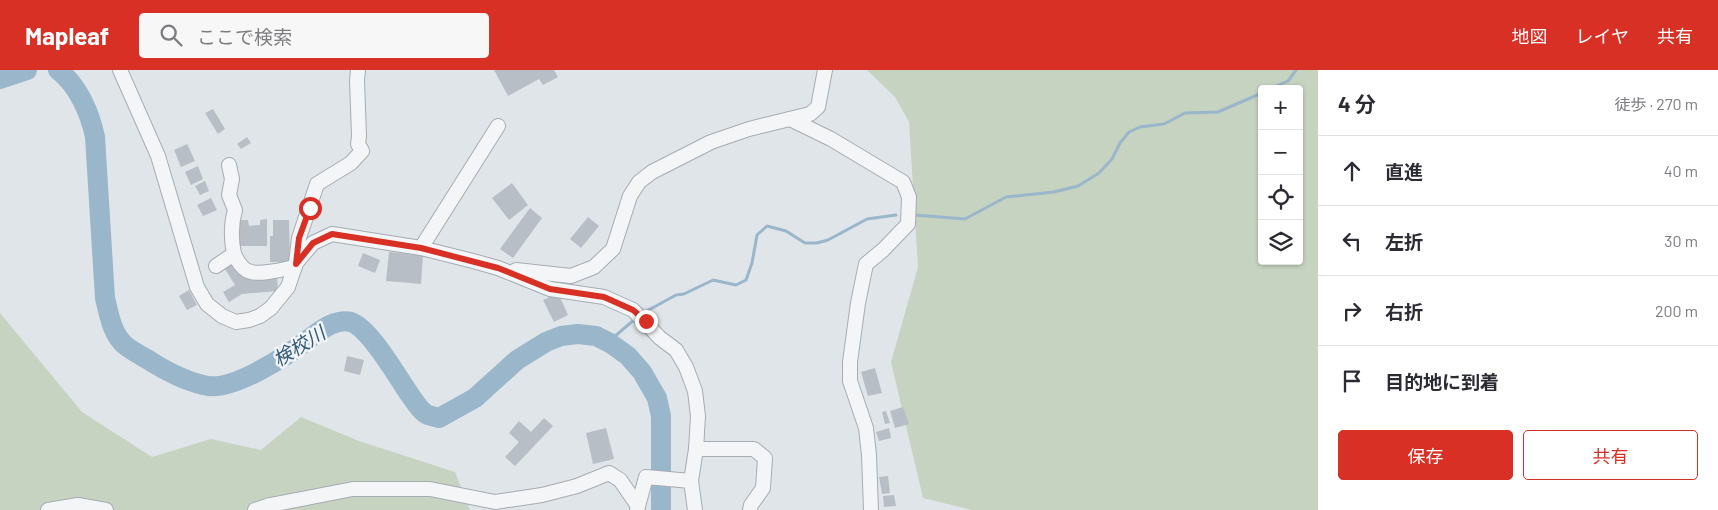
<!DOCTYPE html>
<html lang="ja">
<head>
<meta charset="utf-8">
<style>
	:root { --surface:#fff; --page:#f7f7f7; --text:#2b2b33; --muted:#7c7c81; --line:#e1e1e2; --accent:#d93025 }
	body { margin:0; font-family:Barlow,"Noto Sans JP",sans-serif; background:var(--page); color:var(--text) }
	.controls { position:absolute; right:15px; top:15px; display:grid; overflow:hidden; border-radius:5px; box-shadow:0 1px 4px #0004 }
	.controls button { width:45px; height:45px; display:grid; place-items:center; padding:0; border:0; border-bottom:1px solid var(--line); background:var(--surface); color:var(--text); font:25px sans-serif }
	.stop { position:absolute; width:15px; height:15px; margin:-11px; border:4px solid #d93025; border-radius:50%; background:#fff }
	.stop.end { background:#d93025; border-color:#fff; box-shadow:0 1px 5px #0008 }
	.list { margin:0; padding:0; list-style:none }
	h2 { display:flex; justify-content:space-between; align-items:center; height:65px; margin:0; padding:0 20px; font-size:21px }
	h2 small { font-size:16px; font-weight:400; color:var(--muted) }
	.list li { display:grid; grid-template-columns:32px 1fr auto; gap:15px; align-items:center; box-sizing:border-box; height:70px; padding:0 20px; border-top:1px solid var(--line) }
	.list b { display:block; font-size:19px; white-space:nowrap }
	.list em { font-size:16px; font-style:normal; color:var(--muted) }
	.actions { display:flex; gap:10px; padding:15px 20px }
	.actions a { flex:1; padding:11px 0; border:1px solid var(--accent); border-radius:5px; text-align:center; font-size:18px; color:var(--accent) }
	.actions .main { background:var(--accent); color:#fff }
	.icon { flex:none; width:28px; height:28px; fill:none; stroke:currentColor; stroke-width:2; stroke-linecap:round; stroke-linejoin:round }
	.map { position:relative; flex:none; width:1318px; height:440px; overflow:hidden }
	header { display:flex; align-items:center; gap:30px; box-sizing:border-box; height:70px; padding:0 25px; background:var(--accent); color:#fff }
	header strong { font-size:24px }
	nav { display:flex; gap:28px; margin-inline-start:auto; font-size:18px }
	.search { width:350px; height:45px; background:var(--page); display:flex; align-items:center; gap:12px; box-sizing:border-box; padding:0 18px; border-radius:5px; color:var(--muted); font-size:19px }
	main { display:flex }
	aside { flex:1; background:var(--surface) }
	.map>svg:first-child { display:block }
	.green { fill:#c7d3c1; fill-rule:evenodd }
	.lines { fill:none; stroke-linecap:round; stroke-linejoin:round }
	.stream { stroke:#9ab6ca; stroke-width:3 }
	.river { stroke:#9ab6ca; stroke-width:20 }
	.building { fill:#b7bec6 }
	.minor-casing { stroke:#a5acb3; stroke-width:16 }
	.minor { stroke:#f3f5f7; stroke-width:14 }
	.route { stroke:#d93025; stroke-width:6 }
	.labels { text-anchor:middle; stroke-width:5; stroke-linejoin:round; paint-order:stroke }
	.water-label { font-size:19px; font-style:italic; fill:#315776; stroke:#f0f3f7 }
</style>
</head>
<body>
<header>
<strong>Mapleaf</strong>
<div class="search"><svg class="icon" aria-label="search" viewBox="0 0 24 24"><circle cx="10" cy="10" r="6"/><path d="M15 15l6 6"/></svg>ここで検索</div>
<nav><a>地図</a><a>レイヤ</a><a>共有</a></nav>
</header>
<main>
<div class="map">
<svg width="1318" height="440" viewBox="0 0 1318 440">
	<rect width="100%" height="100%" fill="#e0e5e9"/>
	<g class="green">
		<path d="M867,0H1318V440H972L923,428L891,292L918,197L909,52L895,27ZM1262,19H1299V191H1262Z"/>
		<path d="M0,243L82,342L152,387L211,369L261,380L301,347L359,371L455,402L470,440H0Z"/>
	</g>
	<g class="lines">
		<g class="stream">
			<path d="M1270,19L1288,11L1296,0"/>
			<path d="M915,145L965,149L1006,127L1054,122L1078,116L1099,103L1112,89L1120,73L1129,62L1140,57L1164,54L1185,43L1218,42L1262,23"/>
			<path d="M645,242L676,225L684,224L713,210L736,215L746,210L752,193L757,165L767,156L786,161L805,173H817L828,170L867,149L896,145"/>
			<path d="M610,273L614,267L635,249"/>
		</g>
		<g class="river">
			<path d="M58,0C78,15 90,43 95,67L105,228C109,244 112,265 126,276C135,283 146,288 155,294C170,303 191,313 208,316C235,320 288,285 310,268C321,260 336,248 351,252C370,258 398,308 410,325C415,332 421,342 428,345C431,346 436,347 439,348L475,328L517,290L546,272L561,266L578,264L596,266L610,273L628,286L642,302L657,328L661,346V440"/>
			<path d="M0,9L27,0"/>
		</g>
	</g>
	<g class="building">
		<path d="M494,0H554L558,7L543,15L539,9L508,26Z"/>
		<path d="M213,39L225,59L218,64L205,43Z"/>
		<path d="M247,67L251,73L241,79L237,74Z"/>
		<path d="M187,74L195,91L181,97L174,80Z"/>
		<path d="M198,96L203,109L191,115L185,102Z"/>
		<path d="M205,111L209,121L200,125L195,116Z"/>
		<path d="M512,113L528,135L509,150L492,128Z"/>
		<path d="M211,128L217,140L203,146L197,135Z"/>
		<path d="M530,138L542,148L513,188L500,179Z"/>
		<path d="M588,147L599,156L581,178L570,169Z"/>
		<path d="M267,149V176H240L239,150H248L249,156L260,155V150Z"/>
		<path d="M273,150H289L290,192H270V166H273Z"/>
		<path d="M389,182L423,185L421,214L386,211Z"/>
		<path d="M363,183L380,190L375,203L358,196Z"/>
		<path d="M235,192L244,207L277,205L278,221L242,224L229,232L223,222L235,215L225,199Z"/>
		<path d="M189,220L197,235L187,240L179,226Z"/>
		<path d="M558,223L568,245L554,252L543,230Z"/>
		<path d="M347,286L364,290L360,305L344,301Z"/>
		<path d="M875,298L882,323L868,326L861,302Z"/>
		<path d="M903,337L909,354L895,358L890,341Z"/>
		<path d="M886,341L890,353L885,354L882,342Z"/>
		<path d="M544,348L553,356L515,396L505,387L519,372L509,363L519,351L531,362Z"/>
		<path d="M606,358L614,389L593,394L586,363Z"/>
		<path d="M889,358L891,368L879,371L876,362Z"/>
		<path d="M888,406L890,423L882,424L879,407Z"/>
		<path d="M894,425L896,436L884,437L883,426Z"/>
	</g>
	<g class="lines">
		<g class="minor-casing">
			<g id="minor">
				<path d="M120,0L158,86L197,217L207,234L222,246L236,252L249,250L260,246L271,238L288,217L296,193L299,168L317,114L351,93L362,81L358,74L359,66L357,10L358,0"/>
				<path d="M790,49L831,69L903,112L909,127L908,154L883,180L866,194L858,233L850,292V311L866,358L869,385L871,440"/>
				<path d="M229,95L232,109L229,125L235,140C231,154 231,169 234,184"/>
				<path d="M421,178L498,56"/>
				<path d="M296,193L313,173L332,164L421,178L473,191L498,198L550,219L604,227L633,240L660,268L676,280L686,297L695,321L698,346L696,379L691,411L695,440"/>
				<path d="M216,196L234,184C237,190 241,197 246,200C257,207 283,199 295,197"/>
				<path d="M516,200L571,206L594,197L613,179L630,126L639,112L652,102L711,72L749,59L810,44L818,37L825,0"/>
				<path d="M696,379H754L765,388L763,418L751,435L750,440"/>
				<path d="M48,440L78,435L106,440"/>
				<path d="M255,440L270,435L353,419H430L495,432L542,425L577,416L609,403L620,410L638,436"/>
				<path d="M637,440L646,407L691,411"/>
			</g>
		</g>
		<use href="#minor" class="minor"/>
	</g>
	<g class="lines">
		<path class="route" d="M310,138L299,168L296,194L313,173L332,164L421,178L498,198L550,219L604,227L633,240L646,251"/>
	</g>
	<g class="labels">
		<g class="water-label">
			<text transform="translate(299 276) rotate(-32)" y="7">検校川</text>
		</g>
	</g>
</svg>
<div class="controls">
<button>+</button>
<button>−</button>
<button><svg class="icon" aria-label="locate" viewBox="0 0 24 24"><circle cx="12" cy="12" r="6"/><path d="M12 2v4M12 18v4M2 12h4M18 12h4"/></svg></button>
<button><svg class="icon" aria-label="layers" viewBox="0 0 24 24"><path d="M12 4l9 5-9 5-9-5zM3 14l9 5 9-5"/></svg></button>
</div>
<div class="stop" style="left:310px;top:138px"></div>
<div class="stop end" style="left:646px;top:251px"></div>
</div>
<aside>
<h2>4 分<small>徒歩 · 270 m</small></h2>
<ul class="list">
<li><svg class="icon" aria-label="ahead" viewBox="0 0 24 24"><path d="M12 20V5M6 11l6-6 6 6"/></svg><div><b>直進</b></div><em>40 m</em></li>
<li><svg class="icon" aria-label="left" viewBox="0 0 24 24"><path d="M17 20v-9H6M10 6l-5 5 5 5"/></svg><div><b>左折</b></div><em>30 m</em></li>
<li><svg class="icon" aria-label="right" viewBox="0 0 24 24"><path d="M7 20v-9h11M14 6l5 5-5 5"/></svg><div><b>右折</b></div><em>200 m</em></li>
<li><svg class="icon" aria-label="arrive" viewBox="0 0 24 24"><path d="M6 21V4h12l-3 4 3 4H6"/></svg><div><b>目的地に到着</b></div></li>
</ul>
<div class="actions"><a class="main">保存</a><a>共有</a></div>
</aside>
</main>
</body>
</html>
